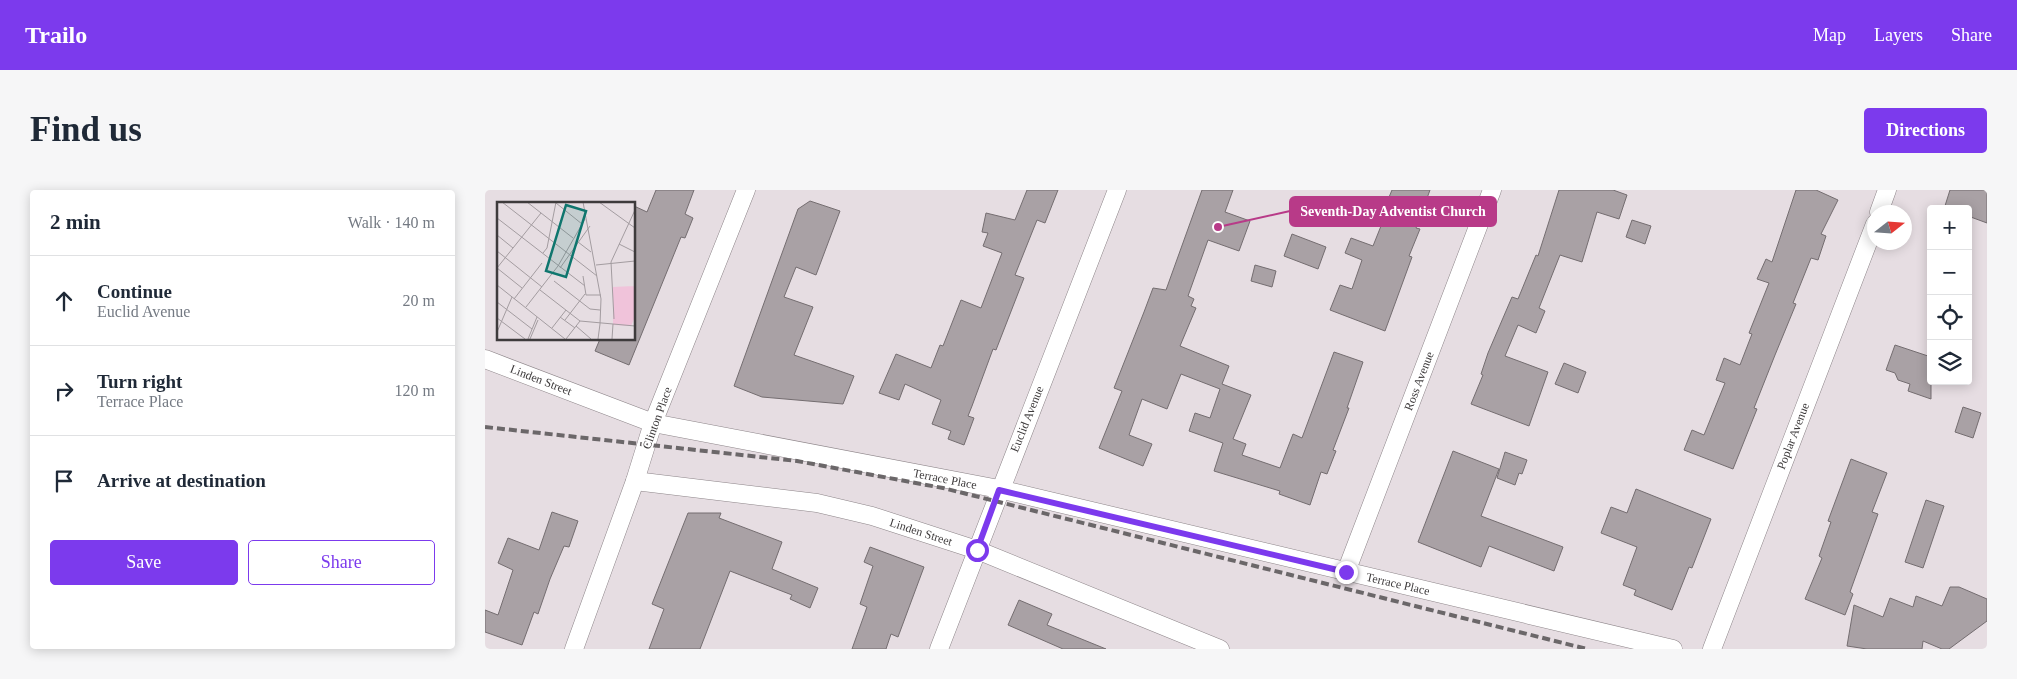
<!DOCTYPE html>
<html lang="en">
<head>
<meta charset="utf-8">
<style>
	:root { --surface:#fff; --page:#f6f6f7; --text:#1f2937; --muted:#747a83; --line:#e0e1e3; --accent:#7c3aed }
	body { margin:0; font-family:Georgia,serif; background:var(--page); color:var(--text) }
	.controls { position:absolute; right:15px; top:15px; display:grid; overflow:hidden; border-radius:5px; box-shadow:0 2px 12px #0003 }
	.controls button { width:45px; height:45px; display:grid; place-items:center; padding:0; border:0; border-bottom:1px solid var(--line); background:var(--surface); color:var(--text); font:25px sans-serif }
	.compass { position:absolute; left:1382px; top:15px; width:45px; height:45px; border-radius:50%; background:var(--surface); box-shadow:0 2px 12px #0003; rotate:73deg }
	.stop { position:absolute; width:15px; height:15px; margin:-11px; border:4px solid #7c3aed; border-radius:50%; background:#fff }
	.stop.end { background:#7c3aed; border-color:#fff; box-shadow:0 1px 5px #0008 }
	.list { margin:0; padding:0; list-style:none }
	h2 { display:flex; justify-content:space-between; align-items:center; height:65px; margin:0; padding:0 20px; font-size:21px }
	h2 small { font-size:16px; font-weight:400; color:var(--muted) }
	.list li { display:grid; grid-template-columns:32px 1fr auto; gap:15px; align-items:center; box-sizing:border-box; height:90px; padding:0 20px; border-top:1px solid var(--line) }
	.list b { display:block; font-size:19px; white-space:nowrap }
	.list p { margin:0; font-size:16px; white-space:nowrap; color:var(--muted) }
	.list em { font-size:16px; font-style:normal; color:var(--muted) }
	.actions { display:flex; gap:10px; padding:15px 20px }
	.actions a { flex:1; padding:11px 0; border:1px solid var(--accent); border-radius:5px; text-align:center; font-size:18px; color:var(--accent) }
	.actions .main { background:var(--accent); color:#fff }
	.icon { flex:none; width:28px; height:28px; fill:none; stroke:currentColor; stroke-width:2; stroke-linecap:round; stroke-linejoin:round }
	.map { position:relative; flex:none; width:1502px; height:459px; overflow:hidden; border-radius:5px }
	header { display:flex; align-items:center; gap:30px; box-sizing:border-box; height:70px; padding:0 25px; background:var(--accent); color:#fff }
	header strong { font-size:24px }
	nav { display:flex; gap:28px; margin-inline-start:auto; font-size:18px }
	.intro { display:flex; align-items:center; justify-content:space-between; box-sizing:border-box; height:120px; padding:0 30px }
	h1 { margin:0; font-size:35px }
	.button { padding:12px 22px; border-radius:5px; background:var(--accent); color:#fff; font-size:18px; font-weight:700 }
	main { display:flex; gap:30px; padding:0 30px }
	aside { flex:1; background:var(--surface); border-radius:5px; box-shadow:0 2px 12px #0003 }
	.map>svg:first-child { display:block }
	.building { fill:#a9a1a5; stroke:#746d70 }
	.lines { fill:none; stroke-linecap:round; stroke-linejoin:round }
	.street-casing { stroke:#8d8589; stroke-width:19 }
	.street { stroke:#fff; stroke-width:18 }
	.rail { stroke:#6b6769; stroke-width:4; stroke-dasharray:8 4; stroke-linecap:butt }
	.route { stroke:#7c3aed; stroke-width:6 }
	.labels { text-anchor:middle; stroke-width:4; stroke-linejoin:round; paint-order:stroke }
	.street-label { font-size:12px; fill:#3e3b3c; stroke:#fff }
	.inset-road { fill:none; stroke:#a39ca0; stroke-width:1 }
	.view { fill:#0f766e; fill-opacity:0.15; stroke:#0f766e; stroke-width:2.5 }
	.inset-edge { fill:none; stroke:#3e3b3c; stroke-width:2.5 }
	.leader { fill:none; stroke:#b83a88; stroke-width:2 }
	.callout-dot { fill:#b83a88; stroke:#fff; stroke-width:2 }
	.callout { fill:#b83a88; stroke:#b83a88; stroke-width:2 }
	.callout-label { font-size:14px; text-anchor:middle; font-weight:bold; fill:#fff }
</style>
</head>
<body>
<header>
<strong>Trailo</strong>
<nav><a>Map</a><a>Layers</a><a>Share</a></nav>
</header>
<div class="intro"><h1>Find us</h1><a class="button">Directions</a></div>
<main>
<aside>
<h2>2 min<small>Walk · 140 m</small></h2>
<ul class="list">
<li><svg class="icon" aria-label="ahead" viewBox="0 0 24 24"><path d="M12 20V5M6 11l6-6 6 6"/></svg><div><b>Continue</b><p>Euclid Avenue</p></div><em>20 m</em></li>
<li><svg class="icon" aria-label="right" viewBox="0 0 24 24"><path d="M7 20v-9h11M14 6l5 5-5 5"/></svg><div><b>Turn right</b><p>Terrace Place</p></div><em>120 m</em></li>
<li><svg class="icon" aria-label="arrive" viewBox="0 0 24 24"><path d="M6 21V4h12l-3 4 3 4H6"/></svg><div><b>Arrive at destination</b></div></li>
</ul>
<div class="actions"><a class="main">Save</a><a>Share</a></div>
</aside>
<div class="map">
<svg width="1502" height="459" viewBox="0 0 1502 459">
	<rect width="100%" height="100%" fill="#e6dde2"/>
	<g class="building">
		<path d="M171,0H209L200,24L208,28L200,48L196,47L144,175L110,161L115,149H149V16L162,22Z"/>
		<path d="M542,0H573L560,33L552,30L530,85L539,88L511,160L508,159L487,216L483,226L489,228L479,255L463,249L466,241L447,234L456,210L420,194L414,210L394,203L411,164L446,178L455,155L458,156L476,110L496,118L517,63L498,56L503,43L497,42L501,23L530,30Z"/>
		<path d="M717,0H748L740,22L765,31L754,61L723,50L703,106L709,109L706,116L711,118L695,156L744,176L737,194L766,205L748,249L761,254L757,265L795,278L808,244L817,248L849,162L878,172L862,218H864L848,260L851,261L842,284L836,282L825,315L794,304L795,301L729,281L738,253L704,241L710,223L725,228L735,199L696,184L682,219L657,209L644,245L667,254L658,276L614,258L637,201L629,198L659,122L668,98L681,100Z"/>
		<path d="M907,0H945L931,38L935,39L924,66L927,67L900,141L845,120L855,95L867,99L877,70L860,63L866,48L888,56L900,26L897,24Z"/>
		<path d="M1074,0H1128L1142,5L1134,29L1112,22L1097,72L1075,65L1054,118L1060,121L1051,143L1033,135L1020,166L1063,182L1044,236L986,214L998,185L996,184L1003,163L1027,107L1033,109L1051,65L1053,66Z"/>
		<path d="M1311,0H1331L1353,10L1336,44L1341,46L1333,70L1326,68L1308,113L1311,114L1290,165L1269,218L1272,219L1248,279L1199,260L1207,240L1219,245L1240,193L1231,190L1239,168L1255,175L1267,144L1264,143L1284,93L1272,89L1281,69L1287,72Z"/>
		<path d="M1465,0H1502V33L1483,26V19H1459Z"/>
		<path d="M325,11L355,21L331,85L311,77L299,107L328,117L309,165L369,186L358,214L277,207L249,196L313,19Z"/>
		<path d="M1147,30L1166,36L1160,54L1141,47Z"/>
		<path d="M807,44L841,57L833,79L799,66Z"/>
		<path d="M770,75L791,81L787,97L766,91Z"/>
		<path d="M1410,155L1446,167V209L1423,201L1425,194L1413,190L1410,183L1401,180Z"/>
		<path d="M1079,173L1101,182L1093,203L1070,194Z"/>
		<path d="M1478,217L1496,223L1488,248L1470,242Z"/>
		<path d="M968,261L1014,279L996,326L1078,357L1069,381L1004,356L996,377L933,352Z"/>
		<path d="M1020,262L1042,270L1037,284L1034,283L1030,295L1012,288Z"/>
		<path d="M1366,269L1402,283L1387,322L1393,324L1365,402L1368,404L1360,425L1320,409L1337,368L1334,366L1346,332L1343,331Z"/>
		<path d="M1151,299L1226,329L1207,378L1204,377L1187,420L1149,405L1151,400L1138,395L1152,357L1116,343L1126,317L1142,323Z"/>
		<path d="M1441,310L1459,316L1438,378L1420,372Z"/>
		<path d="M67,322L93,331L84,357L79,356L65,389L53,424L49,422L37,455L0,442V420L13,425L28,380L13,373L23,348L54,360Z"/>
		<path d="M203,323H236L234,328L297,352L287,379L333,398L325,418L305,409L307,405L245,381L215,459H164L179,419L167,414Z"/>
		<path d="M385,357L439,377L413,447L406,444L401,459H367L382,417L375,414L388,376L379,372Z"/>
		<path d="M1465,397H1474L1502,409V431L1464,459H1457L1438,451L1437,459H1382L1362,456L1369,415L1398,427L1405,408L1428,417L1431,406L1457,416Z"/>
		<path d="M534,410L567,424L562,435L621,459H578L523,435Z"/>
	</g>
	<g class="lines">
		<g class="street-casing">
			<g id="street">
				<path d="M1394,22L1402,0"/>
				<path d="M0,169L168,233L514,299L1188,459"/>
				<path d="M150,291L332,313L387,326L492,360L735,459"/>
				<path d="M861,382L1007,0"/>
				<path d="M89,459L150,291L168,233L261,0"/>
				<path d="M454,459L632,0"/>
				<path d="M1227,459L1390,34"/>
			</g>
		</g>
		<use href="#street" class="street"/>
		<path class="rail" d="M0,237L312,271L458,298L1102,459"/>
	</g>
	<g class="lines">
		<path class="route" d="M492,360L514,300L861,382"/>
	</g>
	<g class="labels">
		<g class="street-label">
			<text transform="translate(56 190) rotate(21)" y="4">Linden Street</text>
			<text transform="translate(934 191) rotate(-69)" y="4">Ross Avenue</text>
			<text transform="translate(172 228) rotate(-70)" y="4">Clinton Place</text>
			<text transform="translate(542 229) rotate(-68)" y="4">Euclid Avenue</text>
			<text transform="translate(1308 246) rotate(-69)" y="4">Poplar Avenue</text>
			<text transform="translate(460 289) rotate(11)" y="4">Terrace Place</text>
			<text transform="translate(436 342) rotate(18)" y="4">Linden Street</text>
			<text transform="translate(913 394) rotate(13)" y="4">Terrace Place</text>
		</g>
	</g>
	<g transform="translate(12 12)">
		<rect width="138" height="138" fill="#e6dde2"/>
		<path d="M137,70V117L134,124L116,123V85L137,84Z" fill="#f0c3da"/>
		<path class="inset-road" d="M5,0L100,74M30,0L76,36M86,0L104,97L103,122M102,0L138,26M59,1L85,22M0,16L88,84M0,33L16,46M81,40L94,50M122,42L138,50M0,49L45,85M46,51L50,46L59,0M99,63L138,59M0,66L44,11M0,66L25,86M63,66L93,24M86,74L89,93H104M57,79L93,107L103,108M0,83L68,137M43,88L83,119M17,97L45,61M0,100L35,127M29,105L61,64L88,17M63,115L78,126M0,116L28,137M117,117L114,60L138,8M68,118L88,92M79,124L94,137M55,126L69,108M0,130L15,95M31,137L40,115M33,137L41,118M69,137L83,119L138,124M101,137L103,122M115,137L116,122"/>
		<path class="view" d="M69,3L89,9L69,75L49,69Z"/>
		<rect width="138" height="138" class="inset-edge"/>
	</g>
	<path class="leader" d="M733 37L805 21"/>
	<circle class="callout-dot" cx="733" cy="37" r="5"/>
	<rect class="callout" x="805" y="7" width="206" height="29" rx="5"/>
	<g class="callout-label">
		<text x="908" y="26">Seventh-Day Adventist Church</text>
	</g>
</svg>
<div class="controls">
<button>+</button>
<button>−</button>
<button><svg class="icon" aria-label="locate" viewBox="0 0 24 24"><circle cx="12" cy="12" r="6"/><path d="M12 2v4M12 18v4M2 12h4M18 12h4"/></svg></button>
<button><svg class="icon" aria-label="layers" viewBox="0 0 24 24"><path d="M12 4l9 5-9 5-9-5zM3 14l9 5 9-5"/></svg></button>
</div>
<svg class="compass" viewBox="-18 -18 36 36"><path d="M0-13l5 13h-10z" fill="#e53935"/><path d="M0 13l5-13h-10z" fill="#747a83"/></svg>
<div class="stop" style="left:492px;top:360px"></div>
<div class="stop end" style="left:861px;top:382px"></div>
</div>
</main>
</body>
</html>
